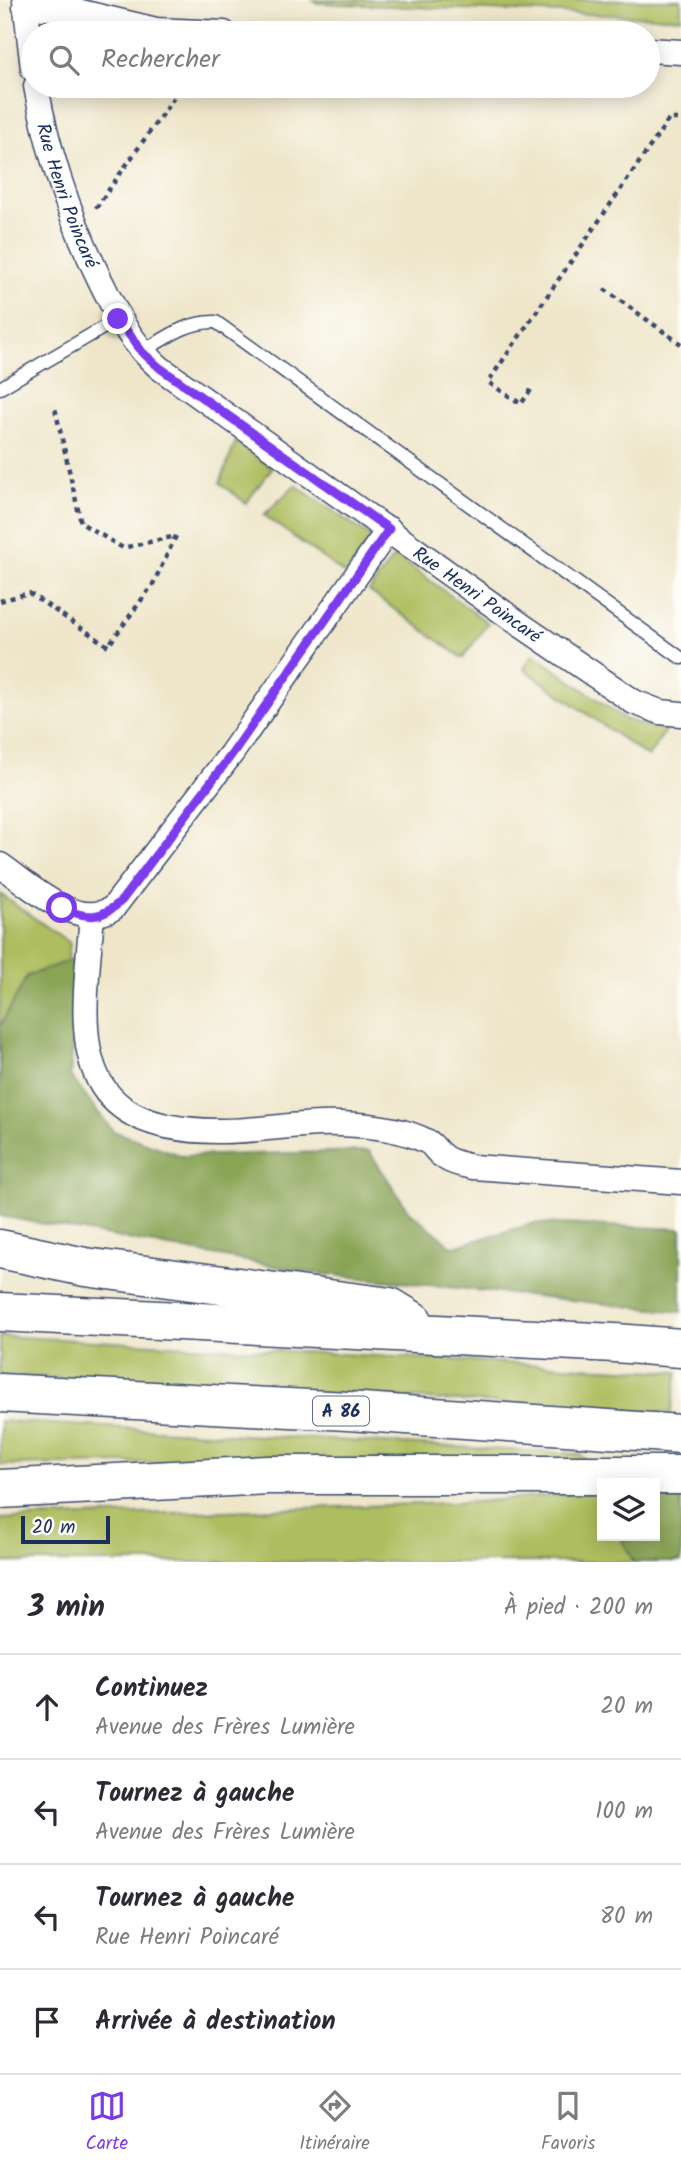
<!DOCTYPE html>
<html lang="fr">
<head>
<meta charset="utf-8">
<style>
	:root { --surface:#fff; --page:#f7f7f7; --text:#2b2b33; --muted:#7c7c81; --line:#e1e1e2; --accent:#7c3aed }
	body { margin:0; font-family:Kalam,sans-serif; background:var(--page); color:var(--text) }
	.controls { position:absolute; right:21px; bottom:21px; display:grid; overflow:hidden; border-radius:0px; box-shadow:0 4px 18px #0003 }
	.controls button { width:63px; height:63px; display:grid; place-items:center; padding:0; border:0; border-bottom:2px solid var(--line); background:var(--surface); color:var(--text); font:35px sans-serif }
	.scale { position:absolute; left:21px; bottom:18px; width:89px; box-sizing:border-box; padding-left:7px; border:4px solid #1b2f5e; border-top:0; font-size:19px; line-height:24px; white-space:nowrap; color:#1b2f5e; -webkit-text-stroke:5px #fdfcf7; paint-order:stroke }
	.stop { position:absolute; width:21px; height:21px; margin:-16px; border:5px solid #7c3aed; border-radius:50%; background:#fff }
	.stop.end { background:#7c3aed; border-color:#fff; box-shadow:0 2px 7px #0008 }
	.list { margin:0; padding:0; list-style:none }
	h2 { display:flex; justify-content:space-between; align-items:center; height:91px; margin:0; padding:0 28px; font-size:30px }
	h2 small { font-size:23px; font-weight:400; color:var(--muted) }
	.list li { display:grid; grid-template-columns:46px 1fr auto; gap:21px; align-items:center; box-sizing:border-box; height:105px; padding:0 28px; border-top:2px solid var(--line) }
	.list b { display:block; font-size:26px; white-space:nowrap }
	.list p { margin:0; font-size:23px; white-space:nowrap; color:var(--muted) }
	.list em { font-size:23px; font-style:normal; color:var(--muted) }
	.icon { flex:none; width:38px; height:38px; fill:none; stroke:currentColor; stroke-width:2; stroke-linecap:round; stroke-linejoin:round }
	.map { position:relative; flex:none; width:681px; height:1562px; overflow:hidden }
	.search { position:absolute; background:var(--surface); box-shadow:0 4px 18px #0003; left:21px; right:21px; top:21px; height:77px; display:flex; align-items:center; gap:18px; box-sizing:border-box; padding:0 24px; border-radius:38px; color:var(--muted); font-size:26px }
	.sheet { height:511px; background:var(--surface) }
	nav { display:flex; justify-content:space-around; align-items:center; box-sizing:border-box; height:98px; border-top:2px solid var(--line); background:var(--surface); font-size:19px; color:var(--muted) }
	nav a { display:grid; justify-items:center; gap:4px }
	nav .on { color:var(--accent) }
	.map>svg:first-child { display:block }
	.green { fill:#aebd5f; stroke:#64765e; stroke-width:2 }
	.forest { fill:#8aa456; stroke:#526a5a; stroke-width:2 }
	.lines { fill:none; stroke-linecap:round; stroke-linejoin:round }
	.service-casing { stroke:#3b4a6e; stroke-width:15 }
	.minor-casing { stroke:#3b4a6e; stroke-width:27 }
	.motorway-casing { stroke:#3b4a6e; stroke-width:41 }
	.path { stroke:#3b4a6e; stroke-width:4.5; stroke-dasharray:5 5; stroke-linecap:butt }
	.service { stroke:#fff; stroke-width:12 }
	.minor { stroke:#fff; stroke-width:24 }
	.motorway { stroke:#fff; stroke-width:38 }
	.route { stroke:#7c3aed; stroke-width:9 }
	.labels { text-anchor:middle; stroke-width:5; stroke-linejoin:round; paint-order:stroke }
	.shield { fill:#fdfcf7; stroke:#5f6c8c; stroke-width:2 }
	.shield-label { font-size:18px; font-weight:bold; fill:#1b2f5e }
	.street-label { font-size:19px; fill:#1b2f5e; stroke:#fdfcf7 }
</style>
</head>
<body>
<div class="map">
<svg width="681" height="1562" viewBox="0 0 681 1562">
	<rect width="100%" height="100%" fill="#fdfcf7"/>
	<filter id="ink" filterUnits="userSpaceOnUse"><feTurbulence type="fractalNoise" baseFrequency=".0143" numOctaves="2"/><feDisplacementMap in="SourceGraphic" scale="14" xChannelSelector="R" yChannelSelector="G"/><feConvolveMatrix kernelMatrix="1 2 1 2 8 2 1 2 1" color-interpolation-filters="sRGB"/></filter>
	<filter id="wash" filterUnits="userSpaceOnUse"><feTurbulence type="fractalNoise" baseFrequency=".00686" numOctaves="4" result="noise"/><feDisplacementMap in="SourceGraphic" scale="28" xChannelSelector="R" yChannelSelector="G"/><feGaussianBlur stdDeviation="1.57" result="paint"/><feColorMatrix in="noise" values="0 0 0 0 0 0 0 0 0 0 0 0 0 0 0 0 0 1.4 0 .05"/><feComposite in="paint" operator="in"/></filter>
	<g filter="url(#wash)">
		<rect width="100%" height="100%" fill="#efe6ca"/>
		<g class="green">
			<path d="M313,0H681V18L317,3Z"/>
			<path d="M236,441L272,468L246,503L220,483Z"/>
			<path d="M295,485L371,537L346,575L264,515Z"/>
			<path d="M395,555L488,623L463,658L369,591Z"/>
			<path d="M533,654L625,719L646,726L667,728L648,757L524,669Z"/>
			<path d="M0,894L70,943L51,1076L0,1201Z"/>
			<path d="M0,1336L678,1372L671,1413L0,1375Z"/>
			<path d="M0,1421L579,1454L589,1462L330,1460L0,1465Z"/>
			<path d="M597,1492L602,1501V1536H620L634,1562H0V1519L476,1502Z"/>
		</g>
		<g class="forest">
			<path d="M81,956L70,1076L113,1131L182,1156L369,1151L408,1210L453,1247L535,1223L681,1229V1312L306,1272L0,1216V1026L27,976Z"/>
			<path d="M655,1494L681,1495V1562H634L620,1536H655Z"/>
		</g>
	</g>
	<g filter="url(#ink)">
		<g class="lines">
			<g class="service-casing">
				<g id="service">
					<path d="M142,352C166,338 187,321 216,322L681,658"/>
					<path d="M0,388L118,319"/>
				</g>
			</g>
			<g class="minor-casing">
				<g id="minor">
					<path d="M25,0L33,69"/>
					<path d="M25,7L68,9L156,30L224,33"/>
					<path d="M648,50L681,52"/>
					<path id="s1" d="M36,86C48,154 70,218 100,280C118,316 129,341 160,368L521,625L634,702L660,712L681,714"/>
					<path d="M0,865C31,886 76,931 113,908L231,754L389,529"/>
					<path d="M92,916C82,1031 63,1130 217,1131C258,1132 299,1122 340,1124C368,1125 403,1128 428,1142C432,1144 435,1149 439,1153C448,1162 460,1164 473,1167L681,1182"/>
				</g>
			</g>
			<g class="motorway-casing">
				<g id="motorway">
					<path d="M0,1249L85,1267L390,1307L413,1321"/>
					<path d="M0,1312L615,1343L681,1348"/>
					<path d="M0,1393L348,1411L681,1434"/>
					<path d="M0,1489L267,1475H681"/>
				</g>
			</g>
			<g class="path">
				<path d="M96,208L182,86"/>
				<path d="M604,289L681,344"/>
				<path d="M531,390L521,404L488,382L669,119H681"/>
				<path d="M0,601L29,593L108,646L153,584L176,536L123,548L81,523L55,408"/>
			</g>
			<use href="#service" class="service"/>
			<use href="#minor" class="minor"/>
			<use href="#motorway" class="motorway"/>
		</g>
	</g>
	<g class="lines" filter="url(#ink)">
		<path class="route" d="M62,908C87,919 102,920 122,900L232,754L389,529L160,368L142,352L118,319"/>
	</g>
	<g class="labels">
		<rect class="shield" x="313" y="1396.5" width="56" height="29" rx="5"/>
		<g class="shield-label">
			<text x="341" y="1417">A 86</text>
		</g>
		<g class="street-label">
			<text dy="7" stroke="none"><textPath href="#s1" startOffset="114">Rue Henri Poincaré</textPath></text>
			<text dy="7" stroke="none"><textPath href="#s1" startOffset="702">Rue Henri Poincaré</textPath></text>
		</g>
	</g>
</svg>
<div class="controls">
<button><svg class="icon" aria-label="layers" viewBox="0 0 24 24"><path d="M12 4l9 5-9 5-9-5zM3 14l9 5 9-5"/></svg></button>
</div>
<div class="scale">20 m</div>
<div class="stop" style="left:62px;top:908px"></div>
<div class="stop end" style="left:118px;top:319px"></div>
<div class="search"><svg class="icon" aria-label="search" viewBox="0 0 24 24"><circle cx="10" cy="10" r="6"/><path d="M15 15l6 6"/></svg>Rechercher</div>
</div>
<section class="sheet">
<h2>3 min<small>À pied · 200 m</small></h2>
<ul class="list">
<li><svg class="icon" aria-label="ahead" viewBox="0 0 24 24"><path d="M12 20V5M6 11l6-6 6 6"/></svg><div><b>Continuez</b><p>Avenue des Frères Lumière</p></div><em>20 m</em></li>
<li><svg class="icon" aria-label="left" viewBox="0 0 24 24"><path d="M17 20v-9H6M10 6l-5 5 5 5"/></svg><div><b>Tournez à gauche</b><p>Avenue des Frères Lumière</p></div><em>100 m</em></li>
<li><svg class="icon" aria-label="left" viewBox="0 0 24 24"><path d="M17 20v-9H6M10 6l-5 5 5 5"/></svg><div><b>Tournez à gauche</b><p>Rue Henri Poincaré</p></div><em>80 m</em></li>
<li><svg class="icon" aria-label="arrive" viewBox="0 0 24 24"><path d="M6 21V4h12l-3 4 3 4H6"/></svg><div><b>Arrivée à destination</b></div></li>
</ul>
</section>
<nav>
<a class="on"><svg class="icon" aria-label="map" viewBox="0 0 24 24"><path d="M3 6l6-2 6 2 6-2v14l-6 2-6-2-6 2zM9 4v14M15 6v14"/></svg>Carte</a>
<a><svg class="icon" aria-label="directions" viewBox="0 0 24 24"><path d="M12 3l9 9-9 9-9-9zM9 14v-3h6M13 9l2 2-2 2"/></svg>Itinéraire</a>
<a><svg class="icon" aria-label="saved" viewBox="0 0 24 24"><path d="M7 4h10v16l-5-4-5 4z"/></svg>Favoris</a>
</nav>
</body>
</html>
